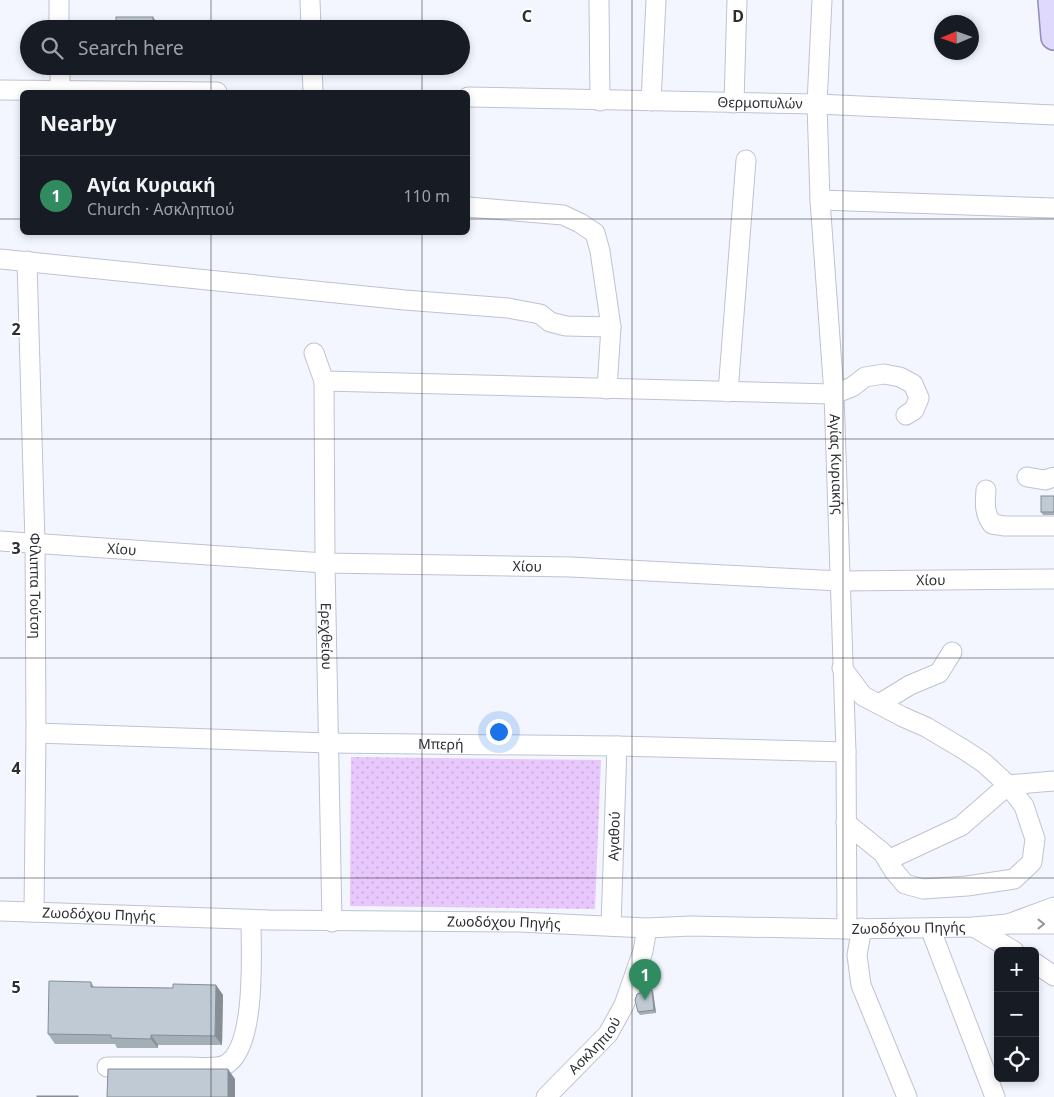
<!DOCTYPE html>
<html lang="en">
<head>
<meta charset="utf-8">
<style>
	:root { --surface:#171b24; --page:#242831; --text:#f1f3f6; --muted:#9ea1a6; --line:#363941; --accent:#308b61 }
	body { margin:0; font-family:"Noto Sans",sans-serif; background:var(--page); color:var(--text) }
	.controls { position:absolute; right:15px; bottom:15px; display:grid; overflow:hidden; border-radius:8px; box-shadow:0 2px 8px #0003 }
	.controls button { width:45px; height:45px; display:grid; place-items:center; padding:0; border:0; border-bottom:1px solid var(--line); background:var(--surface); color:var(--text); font:25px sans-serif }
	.compass { position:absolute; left:934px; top:15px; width:45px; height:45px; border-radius:50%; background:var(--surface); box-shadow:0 2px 8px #0003; rotate:268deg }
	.you { position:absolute; left:498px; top:731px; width:18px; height:18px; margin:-12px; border:4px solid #fff; border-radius:50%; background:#1a73e8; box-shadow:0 0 0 8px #1a73e833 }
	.badge { display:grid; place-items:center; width:32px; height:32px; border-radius:50%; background:var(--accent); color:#fff; font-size:16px; font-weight:700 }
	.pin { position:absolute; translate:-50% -41px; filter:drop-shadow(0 1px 2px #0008) }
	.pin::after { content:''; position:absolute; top:26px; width:18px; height:15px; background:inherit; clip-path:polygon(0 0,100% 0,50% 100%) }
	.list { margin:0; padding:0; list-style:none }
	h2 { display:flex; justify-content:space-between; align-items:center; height:65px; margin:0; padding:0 20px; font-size:21px }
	h2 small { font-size:16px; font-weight:400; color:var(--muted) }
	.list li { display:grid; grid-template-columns:32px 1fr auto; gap:15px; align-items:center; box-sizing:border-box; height:80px; padding:0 20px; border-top:1px solid var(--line) }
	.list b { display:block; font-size:19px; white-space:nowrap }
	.list p { margin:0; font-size:16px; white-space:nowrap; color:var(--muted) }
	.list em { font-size:16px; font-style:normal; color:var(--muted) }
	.icon { flex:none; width:28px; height:28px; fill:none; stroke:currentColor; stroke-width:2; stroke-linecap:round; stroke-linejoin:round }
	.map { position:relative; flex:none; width:1054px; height:1097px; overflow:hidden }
	.search { position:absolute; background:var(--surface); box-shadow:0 2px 8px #0003; left:20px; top:20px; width:450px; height:55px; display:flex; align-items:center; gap:12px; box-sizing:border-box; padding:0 18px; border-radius:28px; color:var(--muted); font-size:19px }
	.panel { position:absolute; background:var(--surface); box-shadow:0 2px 8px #0003; left:20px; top:90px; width:450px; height:145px; border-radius:8px }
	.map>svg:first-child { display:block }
	.park { fill:url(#park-dots) }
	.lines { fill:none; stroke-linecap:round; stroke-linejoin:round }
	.minor-casing { stroke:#bec3d0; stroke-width:21 }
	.major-casing { stroke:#918db5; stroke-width:28 }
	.minor { stroke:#fff; stroke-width:19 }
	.major { stroke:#ded9fd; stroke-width:25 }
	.wall { fill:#a4aeb7 }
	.shaded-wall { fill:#868d95 }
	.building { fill:#bfcad5; stroke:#868d95 }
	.oneway { stroke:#969699 }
	.grid { fill:none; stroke:#2c2e33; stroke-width:1; stroke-opacity:0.55 }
	.labels { text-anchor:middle; stroke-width:4; stroke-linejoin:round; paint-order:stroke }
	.street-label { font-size:14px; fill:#2c2e33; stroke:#fff }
	.grid-label { font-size:16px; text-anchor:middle; font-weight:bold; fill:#2c2e33; stroke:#fff; stroke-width:4; stroke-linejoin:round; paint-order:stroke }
</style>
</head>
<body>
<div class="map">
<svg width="1054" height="1097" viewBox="0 0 1054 1097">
	<defs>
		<pattern id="park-dots" width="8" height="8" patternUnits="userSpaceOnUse" patternTransform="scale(1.25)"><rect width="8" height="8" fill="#e8c7fd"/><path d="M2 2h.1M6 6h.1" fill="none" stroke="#c7abd9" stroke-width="1.8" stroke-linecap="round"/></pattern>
	</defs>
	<rect width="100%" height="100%" fill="#f3f6fe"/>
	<path class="park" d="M351,757L601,760L595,909L350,906Z"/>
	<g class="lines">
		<g class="minor-casing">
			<g id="minor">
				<path d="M59,0V29"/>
				<path d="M310,0L311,29"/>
				<path d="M599,0L600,101"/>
				<path id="s1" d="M822,0L817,104L820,200L834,394L846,752L847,929"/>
				<path d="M60,66V90"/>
				<path d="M312,66L313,92"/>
				<path d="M0,90L217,92"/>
				<path id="s2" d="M468,97L817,104L1054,115"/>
				<path d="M651,101L656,0"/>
				<path d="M734,103L737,0"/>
				<path d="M820,200L1054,208"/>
				<path d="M468,207L563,215L580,223L595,233L600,251L611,327L607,389"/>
				<path d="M0,259L405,300L508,308L540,314L550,322L566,326L611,327"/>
				<path id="s3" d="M27,261L35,543L36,733L34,912"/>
				<path id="s4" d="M314,353L324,381L325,563L332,922"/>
				<path d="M324,381L834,394L852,387L865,377L884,374L900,377L913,384L919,398L914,410L906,415"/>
				<path d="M728,392L746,160"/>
				<path d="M1027,477L1045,480L1054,477"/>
				<path d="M986,490C985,503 984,513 992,524L1005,526H1054"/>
				<path id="s5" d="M0,541L325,563L571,567L840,581L1054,579"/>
				<path d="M842,668L863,696L903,717L926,727L963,749L984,763L1008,785L1024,806L1035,839L1032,862L1014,879L967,886L923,889L905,884L894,871L883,853L846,823"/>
				<path d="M879,704L910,685L939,673L952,652"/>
				<path id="s6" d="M36,733L329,743L617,746L846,752"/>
				<path d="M888,860L961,826L1008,785L1054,781"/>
				<path d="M1054,907L1008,924H1054"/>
				<path id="s7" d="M0,911L270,920L519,922L647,928L691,926L847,929L974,927L1008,924"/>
				<path id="s8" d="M611,926L617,746"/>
				<path d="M974,927L1014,951"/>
				<path d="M862,928L857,955L861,985L907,1097"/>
				<path d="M930,928L995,1097"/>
				<path d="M1035,963L1054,976"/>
				<path d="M107,1067C134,1067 160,1067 187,1067C197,1067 217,1069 225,1065C257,1049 251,951 251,920"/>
				<path id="s9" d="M546,1097L608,1034L624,1005L643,951L647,928"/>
			</g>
		</g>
		<g class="major-casing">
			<path id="major" d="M1051,0L1054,37"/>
		</g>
		<use href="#minor" class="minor"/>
		<use href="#major" class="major"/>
	</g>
	<g class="wall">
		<path d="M118,66H158V72H122Z"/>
		<path d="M1054,496V515H1043L1041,512Z"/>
		<path d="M91,982L94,987L173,988L216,985L223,995L222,1045H158V1048H117L115,1044H55L48,1034Z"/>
		<path d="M653,992L656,1013L640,1015L638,1012Z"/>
	</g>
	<g class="shaded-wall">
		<path d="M153,17L158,24V29H153Z"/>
		<path d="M154,66H158V72Z"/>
		<path d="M216,985L223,995L222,1045L215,1036Z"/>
		<path d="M652,990L653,992L656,1013L654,1010Z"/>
		<path d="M151,1035L158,1045V1048L151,1039Z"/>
		<path d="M228,1069L235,1079V1097H228Z"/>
	</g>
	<g class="building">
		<rect x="116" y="17" width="37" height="12"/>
		<rect x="1041" y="496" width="13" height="16"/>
		<path d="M49,981L91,982V987L173,988V984L216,985L215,1036L151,1035V1039L111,1038V1035L48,1034Z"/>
		<path d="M652,990L654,1010L638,1012L635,1000L637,994Z"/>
		<path d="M108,1069H228V1097H107Z"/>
		<rect x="37" y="1096" width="41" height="1"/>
	</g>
	<defs><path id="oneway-chevron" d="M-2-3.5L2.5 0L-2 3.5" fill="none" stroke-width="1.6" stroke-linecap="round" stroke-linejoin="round" transform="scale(1.25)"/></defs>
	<use class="oneway" href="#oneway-chevron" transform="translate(1041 924)"/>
	<path class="grid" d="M211,0V29M422,0V29M632,0V1097M843,0V1097M211,66V92M422,66V92M0,219H22M468,219H1054M211,232V1097M422,232V1097M0,439H1054M0,658H1054M0,878H1054"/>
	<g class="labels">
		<g class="street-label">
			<text dy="5" stroke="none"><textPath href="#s2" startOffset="292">Θερμοπυλών</textPath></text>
			<text dy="5" stroke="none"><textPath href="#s1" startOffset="465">Αγίας Κυριακής</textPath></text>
			<text dy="5" stroke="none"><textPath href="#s5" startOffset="122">Χίου</textPath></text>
			<text dy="5" stroke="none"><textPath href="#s5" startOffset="528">Χίου</textPath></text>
			<text dy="5" stroke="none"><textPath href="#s5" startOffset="932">Χίου</textPath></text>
			<text dy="5" stroke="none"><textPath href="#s3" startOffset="325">Φίλιππα Τούτση</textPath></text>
			<text dy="5" stroke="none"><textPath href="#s4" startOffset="285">Ερεχθείου</textPath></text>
			<text dy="5" stroke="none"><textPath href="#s6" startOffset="405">Μπερή</textPath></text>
			<text dy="5" stroke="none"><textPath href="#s8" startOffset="90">Αγαθού</textPath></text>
			<text dy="5" stroke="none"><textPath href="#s7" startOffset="99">Ζωοδόχου Πηγής</textPath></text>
			<text dy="5" stroke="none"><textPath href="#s7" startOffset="504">Ζωοδόχου Πηγής</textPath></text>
			<text dy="5" stroke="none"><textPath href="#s7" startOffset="909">Ζωοδόχου Πηγής</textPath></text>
			<text dy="5" stroke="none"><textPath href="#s9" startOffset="71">Ασκληπιού</textPath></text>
		</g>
	</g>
	<g class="grid-label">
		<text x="527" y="22">C</text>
		<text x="738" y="22">D</text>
		<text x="16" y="335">2</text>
		<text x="16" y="554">3</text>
		<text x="16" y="774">4</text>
		<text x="16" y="993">5</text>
	</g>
</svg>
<div class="controls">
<button>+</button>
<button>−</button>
<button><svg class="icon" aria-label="locate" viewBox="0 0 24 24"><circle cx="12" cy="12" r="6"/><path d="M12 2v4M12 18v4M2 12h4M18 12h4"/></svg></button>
</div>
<svg class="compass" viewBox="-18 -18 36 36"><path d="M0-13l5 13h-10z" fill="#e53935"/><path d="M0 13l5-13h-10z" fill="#9ea1a6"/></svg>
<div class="you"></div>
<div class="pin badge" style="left:645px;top:1000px">1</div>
<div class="search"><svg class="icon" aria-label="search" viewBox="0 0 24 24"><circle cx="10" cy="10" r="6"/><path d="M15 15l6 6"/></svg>Search here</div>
<section class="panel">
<h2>Nearby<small></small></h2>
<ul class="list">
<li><span class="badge">1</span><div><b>Αγία Κυριακή</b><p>Church · Ασκληπιού</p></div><em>110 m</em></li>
</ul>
</section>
</div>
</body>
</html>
